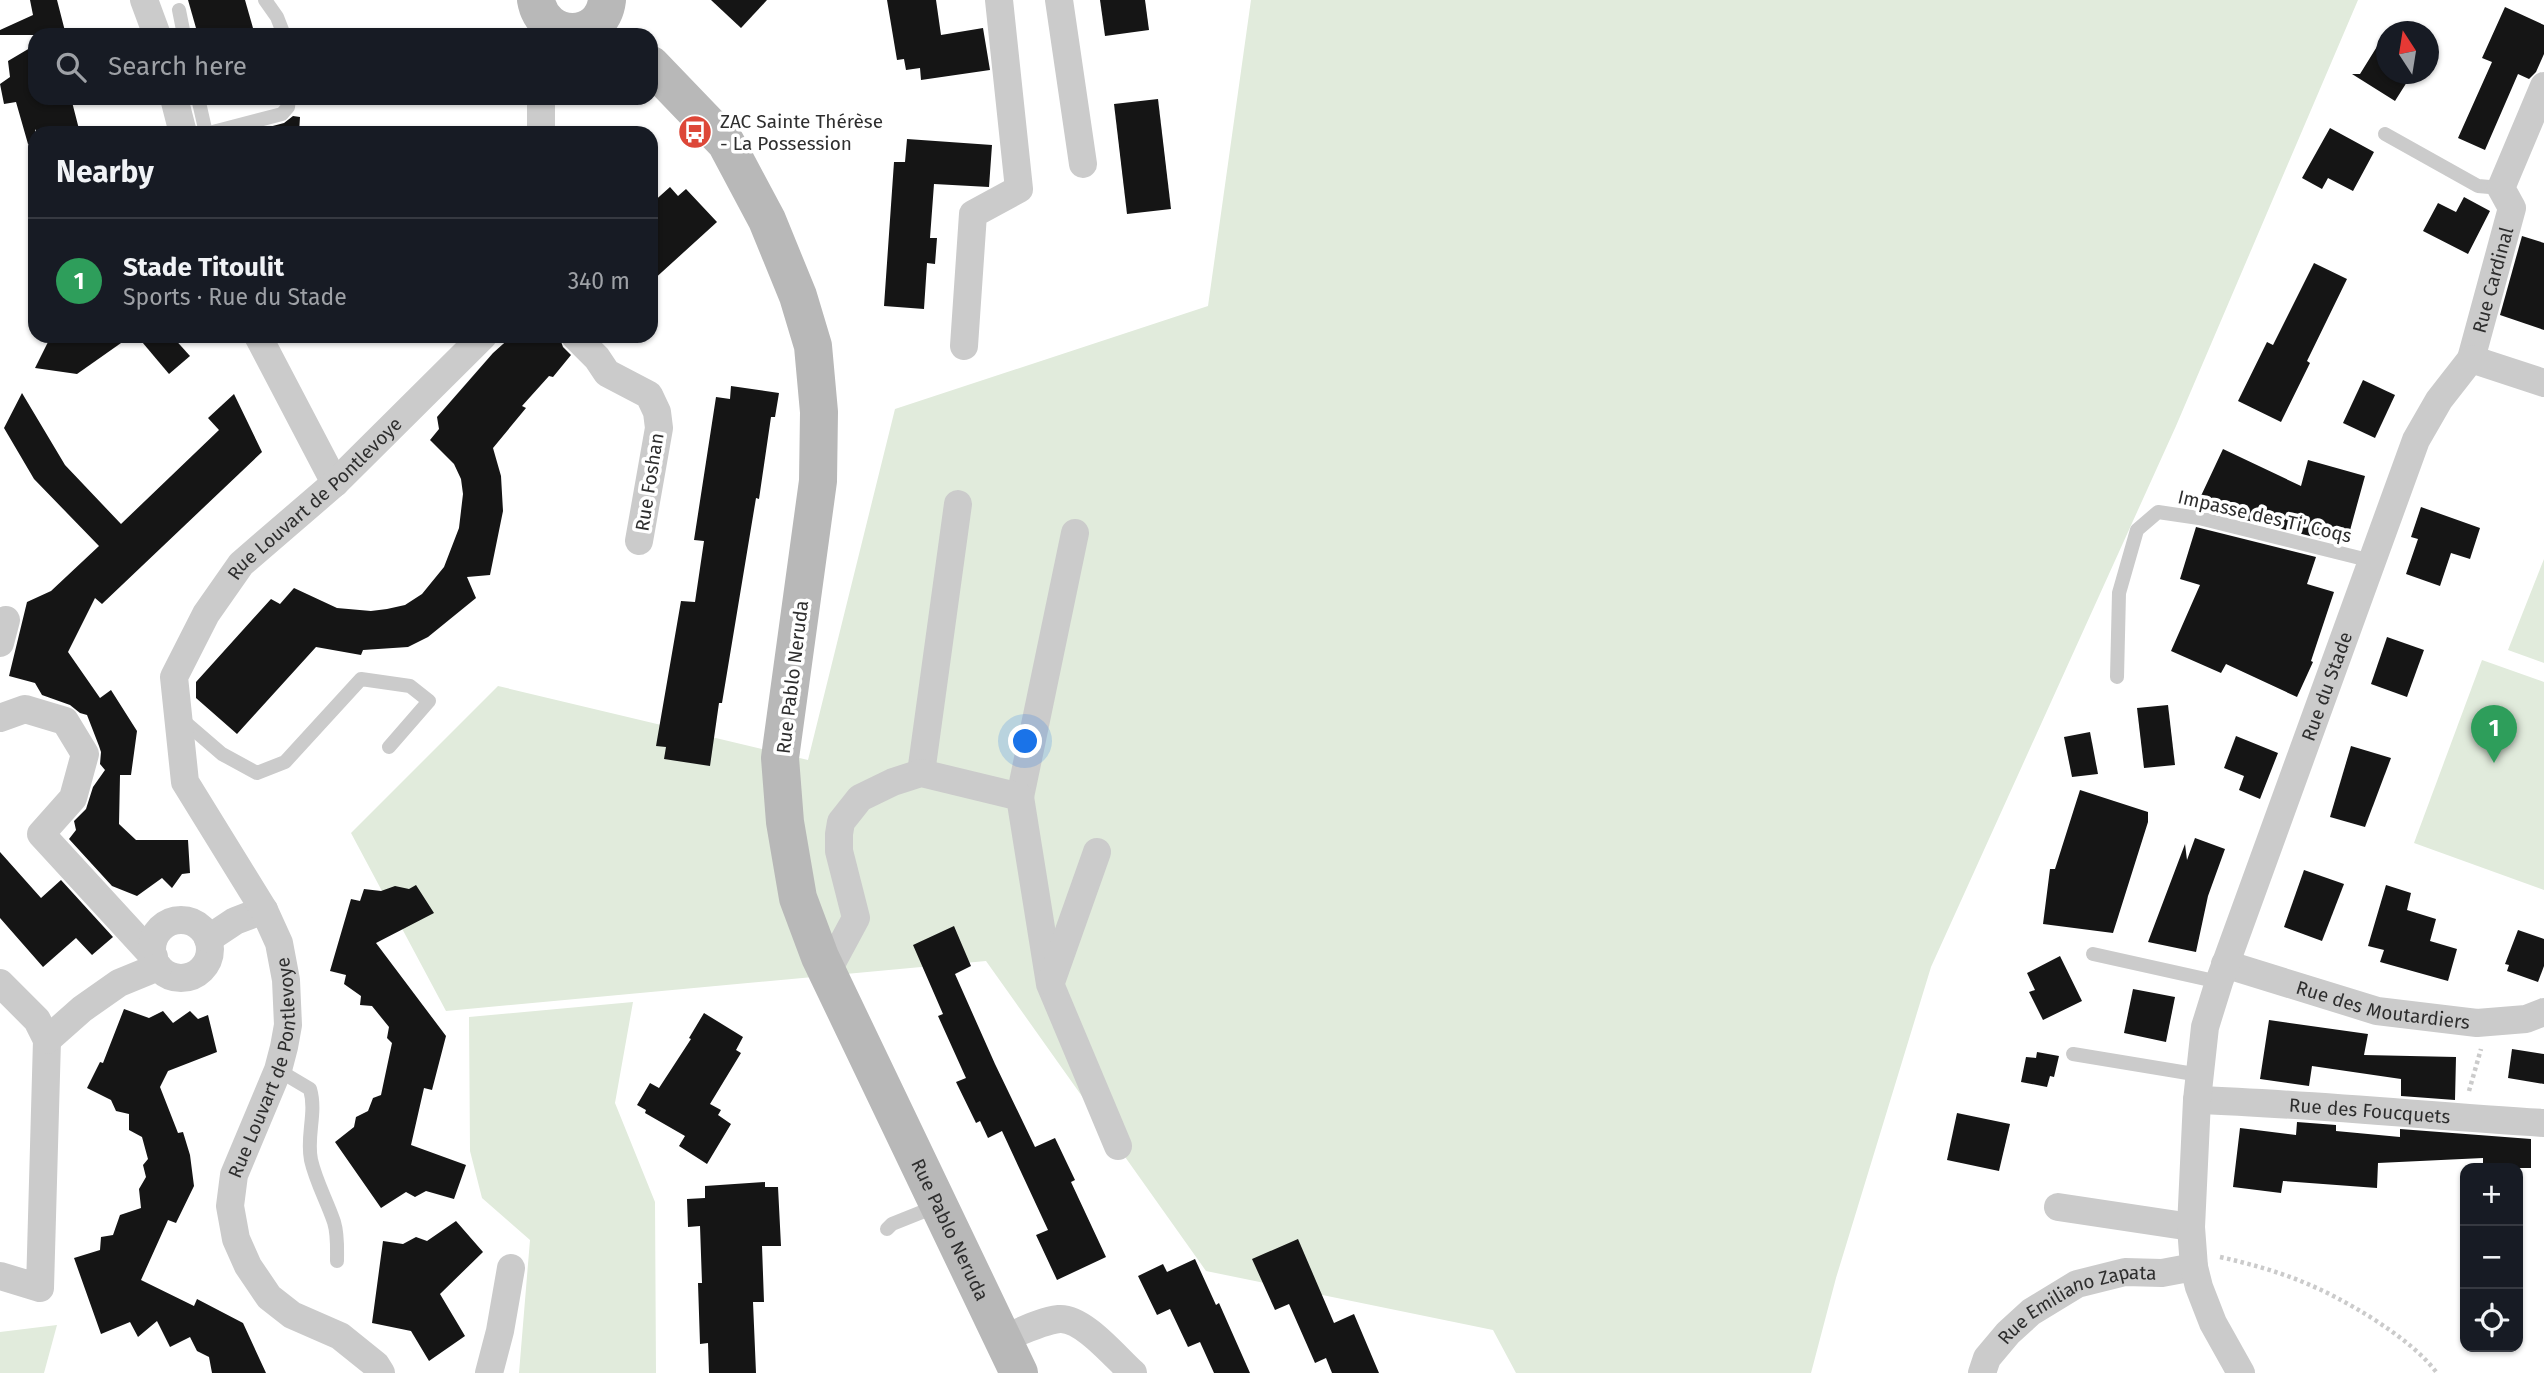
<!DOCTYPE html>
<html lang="en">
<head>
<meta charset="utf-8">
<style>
	:root { --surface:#171b24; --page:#20242c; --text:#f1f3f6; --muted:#9ea1a6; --line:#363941; --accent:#ea580c }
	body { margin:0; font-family:"Fira Sans",sans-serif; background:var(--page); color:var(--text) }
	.controls { position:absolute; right:21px; bottom:21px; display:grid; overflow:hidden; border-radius:14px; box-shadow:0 2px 5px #0004 }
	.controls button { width:63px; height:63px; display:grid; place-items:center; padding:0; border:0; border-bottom:2px solid var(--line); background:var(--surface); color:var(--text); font:35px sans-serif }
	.compass { position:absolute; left:2376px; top:21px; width:63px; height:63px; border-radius:50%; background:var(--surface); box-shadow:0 2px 5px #0004; rotate:348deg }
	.you { position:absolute; left:1026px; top:742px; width:24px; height:24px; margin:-18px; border:5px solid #fff; border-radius:50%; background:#1a73e8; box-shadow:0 0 0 10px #1a73e833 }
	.badge { display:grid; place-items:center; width:46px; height:46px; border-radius:50%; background:var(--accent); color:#fff; font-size:23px; font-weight:700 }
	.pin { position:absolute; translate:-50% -58px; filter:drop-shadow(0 2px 4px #0008) }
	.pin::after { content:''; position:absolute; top:37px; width:24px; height:21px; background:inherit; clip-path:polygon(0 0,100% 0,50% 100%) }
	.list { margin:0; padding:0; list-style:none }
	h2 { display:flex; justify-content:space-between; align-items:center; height:91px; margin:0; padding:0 28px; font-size:30px }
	h2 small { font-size:23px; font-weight:400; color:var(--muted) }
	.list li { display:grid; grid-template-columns:46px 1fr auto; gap:21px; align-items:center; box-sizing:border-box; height:126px; padding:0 28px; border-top:2px solid var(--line) }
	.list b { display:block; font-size:26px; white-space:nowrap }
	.list p { margin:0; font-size:23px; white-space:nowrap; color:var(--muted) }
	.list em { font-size:23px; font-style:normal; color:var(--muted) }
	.icon { flex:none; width:38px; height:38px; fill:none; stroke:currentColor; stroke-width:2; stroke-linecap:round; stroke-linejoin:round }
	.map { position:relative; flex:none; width:2544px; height:1373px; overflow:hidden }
	.search { position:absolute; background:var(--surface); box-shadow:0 2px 5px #0004; left:28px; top:28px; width:630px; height:77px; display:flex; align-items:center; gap:18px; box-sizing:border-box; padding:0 24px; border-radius:21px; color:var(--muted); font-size:26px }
	.panel { position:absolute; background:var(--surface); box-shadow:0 2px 5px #0004; left:28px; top:126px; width:630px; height:217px; border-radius:21px }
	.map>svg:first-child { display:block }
	.green { fill:#e1ebdc }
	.building { fill:#151515 }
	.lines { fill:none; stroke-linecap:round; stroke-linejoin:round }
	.path { stroke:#cbcbcb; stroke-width:4.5; stroke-dasharray:3.5 3.5; stroke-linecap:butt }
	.service { stroke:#cbcbcb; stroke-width:14 }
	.minor { stroke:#cbcbcb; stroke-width:28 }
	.secondary { stroke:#b8b8b8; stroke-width:38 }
	.labels { text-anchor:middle; stroke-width:7; stroke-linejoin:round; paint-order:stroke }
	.poi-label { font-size:19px; fill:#2e2e2e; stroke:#fff; text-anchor:start }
	.street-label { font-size:19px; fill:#2e2e2e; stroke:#fff }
</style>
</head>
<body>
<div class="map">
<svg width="2544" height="1373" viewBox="0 0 2544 1373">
	<rect width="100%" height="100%" fill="#fff"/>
	<g class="green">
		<path d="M1251,0H2358L2176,426L1931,967L1836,1278L1811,1373H1516L1493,1330L1206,1271L986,961L446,1011L351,833L498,686L808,760L895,409L1208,306Z"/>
		<path d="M2544,559V663L2508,650Z"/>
		<path d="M2482,660L2544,682V890L2414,843Z"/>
		<path d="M633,1002L615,1103L655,1202L656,1373H519L530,1240L482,1198L470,1151L469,1017Z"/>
		<path d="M57,1325L44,1373H0V1332Z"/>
	</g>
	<g class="building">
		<path d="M30,0H57L66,35H0V30L33,15Z"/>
		<path d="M188,0H245L255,35H198Z"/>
		<path d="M711,0H767L741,28Z"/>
		<path d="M887,0H936L941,35L983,28L990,70L921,80L920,68L906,70L904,59L897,60Z"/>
		<path d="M1100,0H1145L1149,30L1105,36Z"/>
		<path d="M2505,7L2544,25V54L2536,72L2529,79L2518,74L2485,150L2458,138L2492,62L2482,58Z"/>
		<path d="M2386,32V74H2412L2395,101L2352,74H2360Z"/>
		<path d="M35,45V98H71L80,133H37L35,129V143L28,144L16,102L4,104L0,84L10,77L8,61Z"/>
		<path d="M1158,99L1171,209L1127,214L1114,104Z"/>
		<path d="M293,116L300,117L299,133H247L284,123Z"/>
		<path d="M2330,128L2374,152L2353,191L2328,178L2322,189L2302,178Z"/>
		<path d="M907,139L992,145L989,187L934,184L930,238H937L935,264L927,263L924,309L884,306L894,162H905Z"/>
		<path d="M670,187L678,196L686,189L717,222L651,282V204Z"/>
		<path d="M2464,197L2490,211L2468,254L2423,231L2438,203L2456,212Z"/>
		<path d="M2522,236L2544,243V330L2500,315Z"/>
		<path d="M2314,263L2347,279L2307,361L2310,363L2281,422L2238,401L2267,342L2273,345Z"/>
		<path d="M51,336H131L77,374L35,368Z"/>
		<path d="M137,336H172L190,356L169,374Z"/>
		<path d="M512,336H559L563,347L571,355L553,377L549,376L522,406L526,408L493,448L501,476L503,511L490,575L467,577L476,598L428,637L408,647L363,650L361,655L316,647L237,734L196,698V682L271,599L280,604L294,588L337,608L371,611L387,609L405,605L422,594L444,567L459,528L463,494L461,479L454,464L430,440L439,429L437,417L493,353Z"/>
		<path d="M2363,380L2395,395L2375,438L2343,423Z"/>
		<path d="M731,386L779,393L775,417H771L759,499L756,498L722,703H719L710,766L664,759L666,747L656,746L681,601L695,602L704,541L694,540L716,397L730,399Z"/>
		<path d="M22,393L65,465L121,524L219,430L208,418L234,394L262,452L102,604L95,598L68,652L100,698L111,690L137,731L131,775H120L119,824L136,840H188L190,873L182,874L172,888L162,878L137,896L112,886L69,839L76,830L74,821L86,809L93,787L105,770L100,764L101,752L99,746L87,715L80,713L70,705L42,695L35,683L9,676L27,602L51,591L99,546L34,479L4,428Z"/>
		<path d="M2223,449L2301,486L2308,460L2365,476L2349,534L2326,528L2322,539L2201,509L2204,500L2200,498Z"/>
		<path d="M2421,507L2480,528L2470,559L2451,553L2440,586L2406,574L2418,539L2411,537Z"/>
		<path d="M2196,527L2316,557L2307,584L2334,592L2311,661L2313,662L2297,697L2226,664L2221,673L2171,651L2200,585L2180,579Z"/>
		<path d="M2387,637L2424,650L2407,697L2371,684Z"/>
		<path d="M2168,705L2175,765L2144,768L2137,708Z"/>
		<path d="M2090,732L2098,774L2072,777L2064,737Z"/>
		<path d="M2236,736L2278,753L2260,799L2239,790L2244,776L2224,768Z"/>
		<path d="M2351,746L2391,758L2365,827L2330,817Z"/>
		<path d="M2080,790L2148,812V822L2113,933L2043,924L2050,869H2055Z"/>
		<path d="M2195,838L2225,849L2208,896L2196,952L2148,942L2185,844L2187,860Z"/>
		<path d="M0,852L41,898L61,880L113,937L92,955L76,938L43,967L0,918Z"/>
		<path d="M2304,870L2344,884L2322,941L2284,927Z"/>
		<path d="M416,885L434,913L376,943L446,1036L432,1090L424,1088L411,1145L466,1165L454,1199L426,1191L415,1197L406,1192L381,1208L335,1142L354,1127L356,1117L368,1111L373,1098L381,1095L392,1043L387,1038L389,1027L372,1006L360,1005L361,996L344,984L346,975L330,971L351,899L360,901L364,889L381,891L395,886L409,889Z"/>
		<path d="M2386,885L2411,893L2407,910L2436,919L2430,941L2457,949L2448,981L2380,962L2384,950L2368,946Z"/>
		<path d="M954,926L971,966L955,974L995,1064L1035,1147L1055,1138L1075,1180L1071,1182L1106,1257L1057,1280L1036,1235L1048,1230L1002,1131L988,1138L980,1121L976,1123L956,1082L966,1078L938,1016L943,1014L913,945Z"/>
		<path d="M2518,930L2544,939V966L2538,982L2507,971L2509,965L2505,964Z"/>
		<path d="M2060,956L2082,1001L2043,1020L2029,992L2035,990L2027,973Z"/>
		<path d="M2133,989L2175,997L2166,1042L2124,1033Z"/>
		<path d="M124,1009L149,1018L163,1011L173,1023L190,1011L198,1019L208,1015L217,1052L168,1071L160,1087L178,1133L183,1132L190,1155L194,1186L176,1223L168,1220L141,1280L194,1306L197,1299L243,1323L266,1373H212L209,1357L197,1351L190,1337L170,1347L157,1321L138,1337L130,1322L101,1334L74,1258L100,1250L101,1237L113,1235L120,1215L141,1208L139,1189L146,1177L143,1165L148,1159L142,1137L129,1130V1114L116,1111L111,1100L87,1088L100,1062L103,1063Z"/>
		<path d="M704,1013L743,1037L736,1050L741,1053L710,1104L721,1110L718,1115L731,1124L707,1164L679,1146L685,1136L645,1113L646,1110L637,1105L650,1083L659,1088L691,1039L689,1038Z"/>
		<path d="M2269,1020L2368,1034L2364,1055L2456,1057L2455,1100L2401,1096V1079L2312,1066L2309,1086L2260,1079Z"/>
		<path d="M2512,1049L2544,1054V1084L2508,1078Z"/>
		<path d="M2037,1052L2059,1056L2054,1077L2050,1076L2047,1087L2021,1082L2026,1057L2036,1058Z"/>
		<path d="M1957,1113L2010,1124L1999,1171L1947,1160Z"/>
		<path d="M2297,1122L2336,1125V1131L2400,1137V1129L2531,1139V1168H2483V1158L2378,1163L2377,1188L2283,1181L2281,1193L2233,1187L2240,1128L2296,1135Z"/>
		<path d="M765,1182V1187H778L781,1246H762L764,1302H753L756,1373H709L708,1343L700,1344L698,1283H702L700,1226L688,1227L687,1199L705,1198V1186Z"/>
		<path d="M456,1221L483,1252L440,1294L465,1336L429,1361L411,1331L372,1323L383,1241L403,1244L416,1237L427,1241Z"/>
		<path d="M1298,1239L1334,1323L1354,1314L1379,1373H1332L1326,1358L1315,1363L1289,1304L1275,1310L1252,1259Z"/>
		<path d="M1195,1259L1216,1305L1219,1303L1250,1373H1214L1200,1342L1188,1347L1170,1309L1157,1315L1138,1276L1163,1264L1167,1272Z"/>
	</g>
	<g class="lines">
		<g class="path">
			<path d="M2469,1091L2481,1049"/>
			<path d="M2220,1257C2282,1271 2321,1286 2375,1320C2399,1336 2420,1351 2437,1373"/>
		</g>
		<g class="service">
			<path d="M265,0L277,17L284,35"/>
			<path d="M179,10L184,35"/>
			<path d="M198,98L206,133"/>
			<path d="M209,133L282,114L288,107L289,98"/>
			<path d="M2385,134L2478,186L2501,188"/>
			<path d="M2117,677L2119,593L2137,530L2158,512L2199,518L2372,561"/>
			<path d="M179,717L222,754L257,773L285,762L361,679L410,686L429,701L389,747"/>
			<path d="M2093,954L2219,982"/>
			<path d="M2073,1054L2200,1075"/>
			<path d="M278,1070L310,1089C317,1113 306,1136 311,1160C316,1182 327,1201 334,1222C338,1235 337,1247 337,1261"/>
			<path d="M887,1229L892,1224L937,1206"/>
		</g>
		<g class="minor">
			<path d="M144,0L157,35"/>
			<path d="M1059,0L1083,164"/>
			<path d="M174,98L183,133"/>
			<path d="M541,133V98"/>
			<path d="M258,336L335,483"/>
			<path d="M575,336L597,358L607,373L649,395L657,412L659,428L639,541"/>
			<path d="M964,346L973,214L1019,189L999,0"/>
			<path id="s1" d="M2471,359L2512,208L2501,188L2544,86"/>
			<path d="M0,624L6,620L0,643"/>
			<path d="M0,718L25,709L65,721L85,754L73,798L41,834L154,957"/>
			<path d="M921,773L958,504"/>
			<path d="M1020,797L1075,533"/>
			<circle cx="181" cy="949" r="29"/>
			<path d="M208,939L235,921L264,910"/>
			<path id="s2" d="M2225,964L2377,1011L2477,1023L2526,1019L2544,1012"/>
			<path d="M827,972L856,918L839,851V834L841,822L860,798L893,782L921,773L1020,797L1050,984L1118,1146"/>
			<path d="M1051,982L1097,852"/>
			<path d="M0,983L37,1020L47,1040L40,1288L0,1276"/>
			<path d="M47,1040L82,1009L119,983L158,967"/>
			<path id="s3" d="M2197,1100C2313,1104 2428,1116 2544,1123"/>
			<path d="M2058,1207L2191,1227"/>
			<path d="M1002,1339C1020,1332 1041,1321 1059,1319C1083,1317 1116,1358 1133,1373"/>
			<path id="s4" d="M381,1373L376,1365L340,1336L292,1315L269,1297L248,1266L236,1239L230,1206L234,1175L278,1070L284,1047L288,1025L286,980L279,943L264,910L185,782L174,677L206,614L241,564L335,483L483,336"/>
			<path d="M489,1373L500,1331L511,1268"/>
			<path id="s5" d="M1982,1373L1987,1358L2008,1333L2031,1312L2077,1284L2125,1272L2162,1273L2194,1267"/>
			<path id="s6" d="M2241,1373L2213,1323L2199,1287L2194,1267L2191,1227L2197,1100L2205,1027L2219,982L2416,440L2439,400L2471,359L2544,383"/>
		</g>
		<g class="secondary">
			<path d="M536,0C543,42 602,43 607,0"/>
			<path id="s7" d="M651,65L726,143L767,220L798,296L813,346L819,412L818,481L780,758L785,822L798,898L820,957L1019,1373"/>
		</g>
	</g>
	<defs>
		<g id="bus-disc" transform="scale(1.75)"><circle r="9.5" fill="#dd4738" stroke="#fff"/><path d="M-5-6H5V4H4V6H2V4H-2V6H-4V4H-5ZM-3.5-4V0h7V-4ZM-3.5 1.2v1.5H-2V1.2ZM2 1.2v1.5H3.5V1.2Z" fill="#fff"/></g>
	</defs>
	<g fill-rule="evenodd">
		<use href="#bus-disc" x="695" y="132"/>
	</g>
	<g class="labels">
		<g class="poi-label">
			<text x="720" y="128">ZAC Sainte Thérèse<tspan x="720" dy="22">- La Possession</tspan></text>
		</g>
		<g class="street-label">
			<text dy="7" stroke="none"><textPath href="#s1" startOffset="82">Rue Cardinal</textPath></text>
			<text transform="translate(649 482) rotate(-81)" y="7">Rue Foshan</text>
			<text dy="7" stroke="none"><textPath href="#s4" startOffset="1034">Rue Louvart de Pontlevoye</textPath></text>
			<text transform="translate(2265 516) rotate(13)" y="7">Impasse des Ti' Coqs</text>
			<text transform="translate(792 677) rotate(-83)" y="7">Rue Pablo Neruda</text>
			<text dy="7" stroke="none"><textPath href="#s6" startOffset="719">Rue du Stade</textPath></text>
			<text dy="7" stroke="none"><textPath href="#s2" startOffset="164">Rue des Moutardiers</textPath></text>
			<text dy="7" stroke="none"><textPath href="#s4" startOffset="382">Rue Louvart de Pontlevoye</textPath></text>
			<text dy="7" stroke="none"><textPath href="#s3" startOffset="173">Rue des Foucquets</textPath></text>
			<text dy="7" stroke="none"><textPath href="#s7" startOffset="1251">Rue Pablo Neruda</textPath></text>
			<text dy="7" stroke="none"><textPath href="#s5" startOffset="126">Rue Emiliano Zapata</textPath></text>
		</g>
	</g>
</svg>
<div class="controls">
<button>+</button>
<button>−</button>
<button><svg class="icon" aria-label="locate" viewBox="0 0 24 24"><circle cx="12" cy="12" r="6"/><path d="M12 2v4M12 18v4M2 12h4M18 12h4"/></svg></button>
</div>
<svg class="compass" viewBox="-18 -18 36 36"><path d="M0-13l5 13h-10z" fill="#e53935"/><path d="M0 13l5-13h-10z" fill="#9ea1a6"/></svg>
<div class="you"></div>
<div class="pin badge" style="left:2494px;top:763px;background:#2e9e5b">1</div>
<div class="search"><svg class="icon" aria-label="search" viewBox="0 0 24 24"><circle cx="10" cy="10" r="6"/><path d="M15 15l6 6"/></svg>Search here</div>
<section class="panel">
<h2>Nearby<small></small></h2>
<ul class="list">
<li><span class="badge" style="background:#2e9e5b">1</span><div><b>Stade Titoulit</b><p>Sports · Rue du Stade</p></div><em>340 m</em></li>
</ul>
</section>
</div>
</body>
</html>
